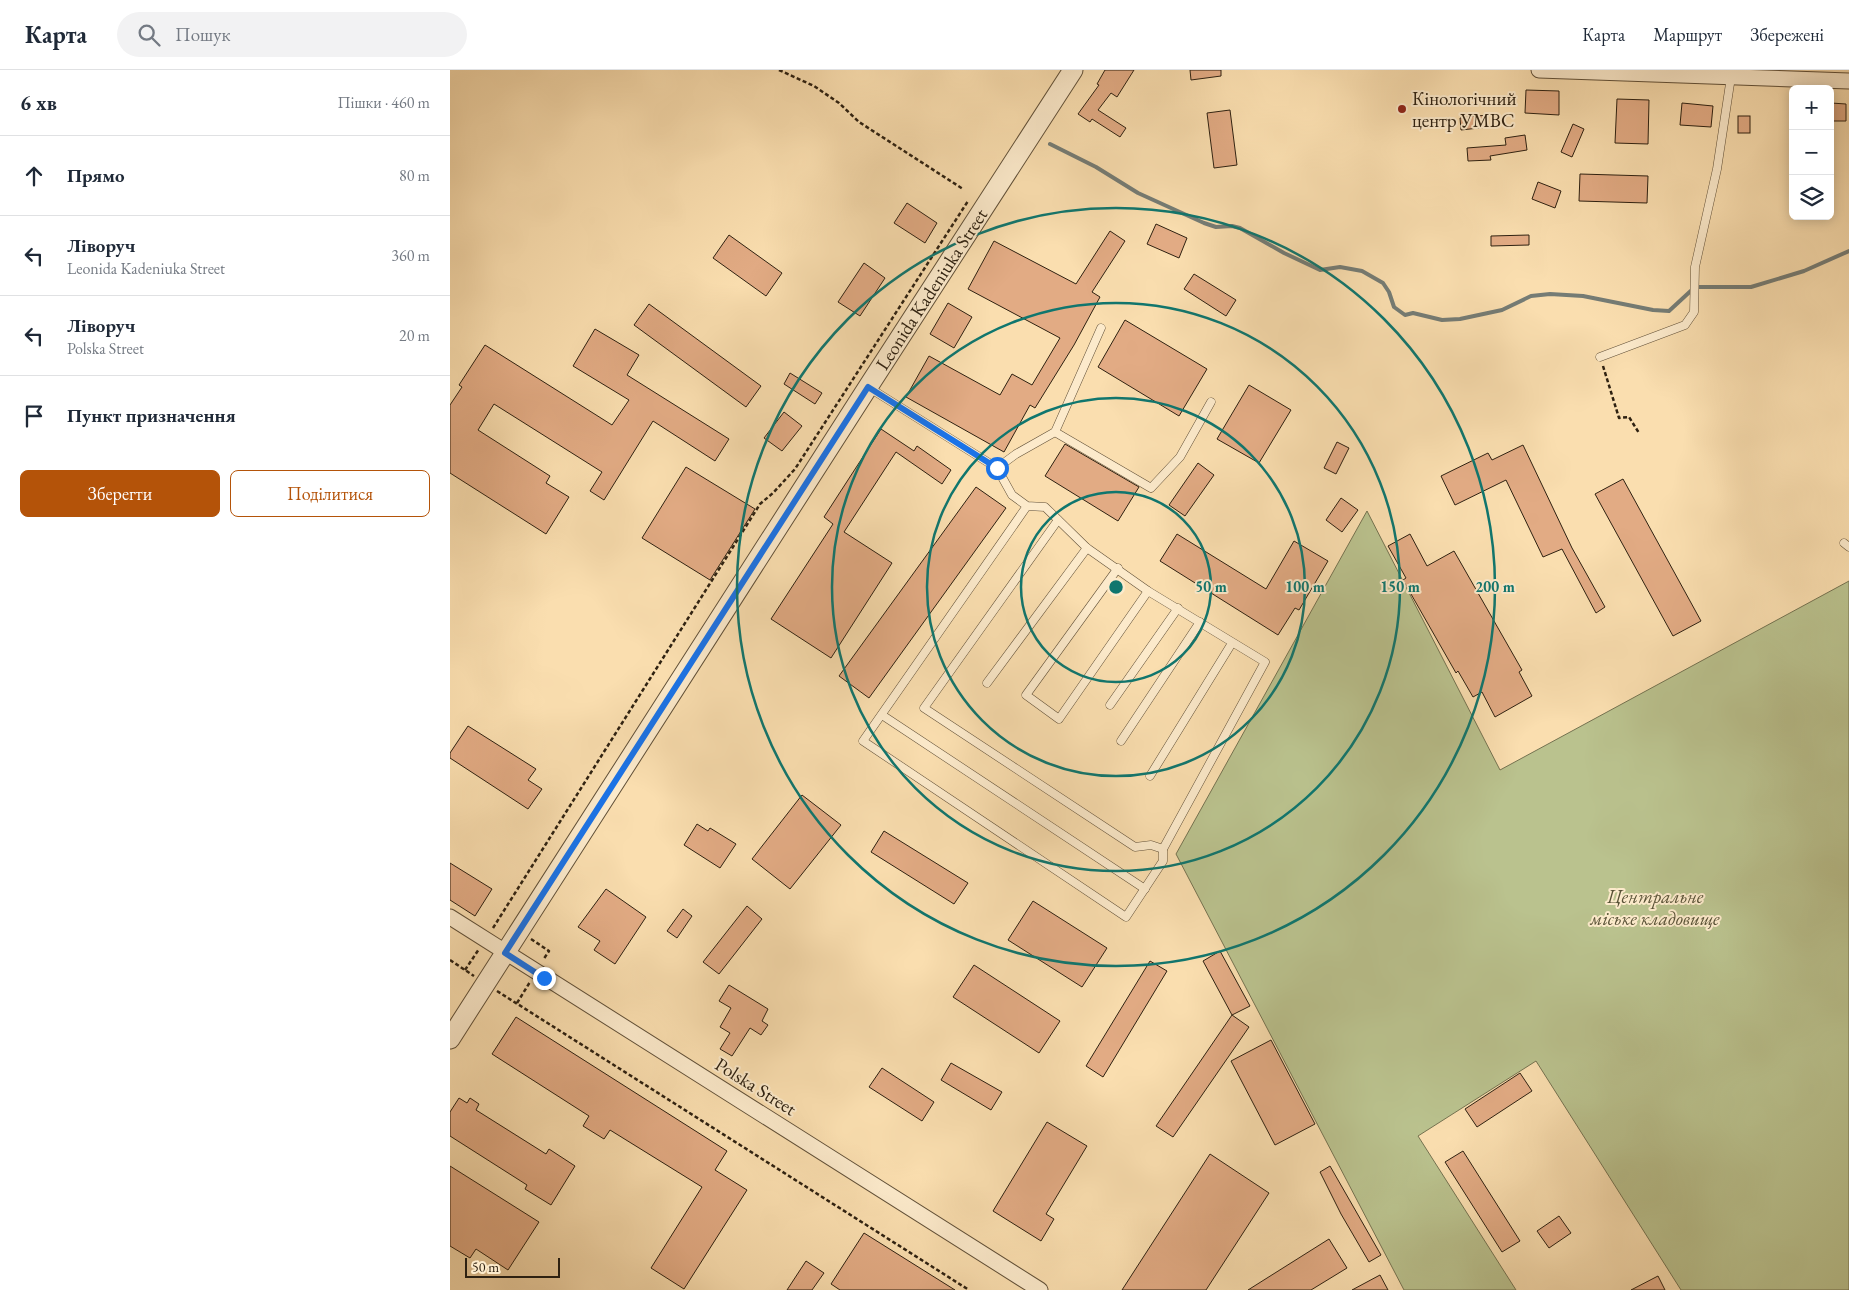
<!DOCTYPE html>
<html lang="uk">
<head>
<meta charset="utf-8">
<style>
	:root { --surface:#fff; --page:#f2f2f3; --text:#1f2937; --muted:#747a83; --line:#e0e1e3; --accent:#b45309 }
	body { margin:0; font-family:"EB Garamond",serif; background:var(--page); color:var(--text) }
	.controls { position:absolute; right:15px; top:15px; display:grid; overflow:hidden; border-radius:8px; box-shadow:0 2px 12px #0003 }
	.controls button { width:45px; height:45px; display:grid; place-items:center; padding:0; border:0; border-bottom:1px solid var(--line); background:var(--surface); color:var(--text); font:25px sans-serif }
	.scale { position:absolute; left:15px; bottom:12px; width:95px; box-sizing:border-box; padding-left:5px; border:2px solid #2e2111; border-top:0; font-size:14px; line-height:18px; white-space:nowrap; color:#2e2111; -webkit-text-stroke:4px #fceacb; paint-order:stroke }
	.stop { position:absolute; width:15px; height:15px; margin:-11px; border:4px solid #1a73e8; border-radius:50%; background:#fff }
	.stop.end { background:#1a73e8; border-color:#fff; box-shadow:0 1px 5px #0008 }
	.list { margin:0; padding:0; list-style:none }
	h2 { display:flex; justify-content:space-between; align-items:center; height:65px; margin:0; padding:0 20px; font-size:21px }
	h2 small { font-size:16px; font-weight:400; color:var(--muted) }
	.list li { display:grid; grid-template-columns:32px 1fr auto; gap:15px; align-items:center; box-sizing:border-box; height:80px; padding:0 20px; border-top:1px solid var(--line) }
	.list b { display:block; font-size:19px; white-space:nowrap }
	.list p { margin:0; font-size:16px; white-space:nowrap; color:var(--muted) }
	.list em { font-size:16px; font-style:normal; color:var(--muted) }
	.actions { display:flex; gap:10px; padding:15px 20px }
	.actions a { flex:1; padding:11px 0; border:1px solid var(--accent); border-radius:8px; text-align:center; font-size:18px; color:var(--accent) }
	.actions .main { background:var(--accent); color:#fff }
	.icon { flex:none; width:28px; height:28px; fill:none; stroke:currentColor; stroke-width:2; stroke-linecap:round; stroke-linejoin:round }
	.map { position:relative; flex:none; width:1399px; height:1220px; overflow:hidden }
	header { display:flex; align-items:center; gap:30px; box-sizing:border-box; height:70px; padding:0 25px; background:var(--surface); border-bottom:1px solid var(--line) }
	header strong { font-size:24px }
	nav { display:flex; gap:28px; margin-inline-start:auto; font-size:18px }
	.search { width:350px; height:45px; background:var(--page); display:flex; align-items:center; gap:12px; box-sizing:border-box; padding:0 18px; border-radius:28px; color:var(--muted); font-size:19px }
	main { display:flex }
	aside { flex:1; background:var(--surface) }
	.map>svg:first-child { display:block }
	.green { fill:#bac28e; stroke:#747250 }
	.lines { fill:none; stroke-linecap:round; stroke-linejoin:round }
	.stream { stroke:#757c75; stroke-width:4 }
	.building { fill:#e2ab84; stroke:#2e2111 }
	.service-casing { stroke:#615038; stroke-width:9 }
	.minor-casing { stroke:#615038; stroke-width:17 }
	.tertiary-casing { stroke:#615038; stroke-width:21 }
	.path { stroke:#2e2111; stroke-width:2.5; stroke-dasharray:4 2.5; stroke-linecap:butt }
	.service { stroke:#fceacb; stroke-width:8 }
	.minor { stroke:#fceacb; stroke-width:15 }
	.tertiary { stroke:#fceacb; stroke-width:19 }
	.route { stroke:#1a73e8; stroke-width:6 }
	.ring { fill:none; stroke:#0f766e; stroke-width:2.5 }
	.poi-dot { fill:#8f2418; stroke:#fceacb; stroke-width:2 }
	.labels { text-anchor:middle; stroke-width:4; stroke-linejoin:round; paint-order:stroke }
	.poi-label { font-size:19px; fill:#2e2111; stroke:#fceacb; text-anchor:start }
	.street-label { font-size:19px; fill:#2e2111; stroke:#fceacb }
	.park-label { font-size:19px; font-style:italic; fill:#585136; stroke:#fceacb }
	.centre { fill:#0f766e; stroke:#fceacb; stroke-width:2.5 }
	.ring-label { font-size:15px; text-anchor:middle; font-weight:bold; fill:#0f766e; stroke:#fceacb; stroke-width:4; stroke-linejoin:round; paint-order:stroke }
</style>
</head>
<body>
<header>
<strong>Карта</strong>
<div class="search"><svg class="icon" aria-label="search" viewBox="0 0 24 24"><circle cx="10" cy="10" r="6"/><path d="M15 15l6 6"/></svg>Пошук</div>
<nav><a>Карта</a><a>Маршрут</a><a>Збережені</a></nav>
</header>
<main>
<aside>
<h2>6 хв<small>Пішки · 460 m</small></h2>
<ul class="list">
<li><svg class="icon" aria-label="ahead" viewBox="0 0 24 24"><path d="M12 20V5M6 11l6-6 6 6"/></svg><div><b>Прямо</b></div><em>80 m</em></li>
<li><svg class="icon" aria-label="left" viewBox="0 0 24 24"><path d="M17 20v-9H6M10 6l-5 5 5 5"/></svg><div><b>Ліворуч</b><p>Leonida Kadeniuka Street</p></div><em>360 m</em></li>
<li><svg class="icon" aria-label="left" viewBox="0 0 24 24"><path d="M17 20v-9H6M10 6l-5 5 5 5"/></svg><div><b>Ліворуч</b><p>Polska Street</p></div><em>20 m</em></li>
<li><svg class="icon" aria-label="arrive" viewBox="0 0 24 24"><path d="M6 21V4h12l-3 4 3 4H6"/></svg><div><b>Пункт призначення</b></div></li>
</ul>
<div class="actions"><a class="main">Зберегти</a><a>Поділитися</a></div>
</aside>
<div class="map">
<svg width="1399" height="1220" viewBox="0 0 1399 1220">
	<rect width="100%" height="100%" fill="#fadeaf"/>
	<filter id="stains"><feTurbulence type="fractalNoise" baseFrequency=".004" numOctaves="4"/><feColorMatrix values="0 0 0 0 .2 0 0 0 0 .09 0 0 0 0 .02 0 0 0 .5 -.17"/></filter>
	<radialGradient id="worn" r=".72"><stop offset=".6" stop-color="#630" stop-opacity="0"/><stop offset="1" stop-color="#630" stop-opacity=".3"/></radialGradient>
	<path class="green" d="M917,441L1050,700L1399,511V1220H1231L1086,991L968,1066L1066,1220H954L726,784Z"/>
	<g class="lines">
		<path class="stream" d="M600,74L646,97L688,123L754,153L766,157L782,156L790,158L834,183L870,200L890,197L912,201L933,213L939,222L944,237L955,245L963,243L992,250L1010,249L1052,240L1081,226L1100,224L1133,226L1203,240L1219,241L1245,217H1301L1354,201L1399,181"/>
	</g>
	<g class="building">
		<path d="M655,0H684L667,27L661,23L648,40L676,58L670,67L642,49L640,52L628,44L649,15L647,14Z"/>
		<path d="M740,0H771V6L741,10Z"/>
		<path d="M1076,20L1109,21V45L1075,43Z"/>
		<path d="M1167,29L1199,30L1198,74L1165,73Z"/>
		<path d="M1232,33L1263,36L1261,57L1230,55Z"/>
		<path d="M1381,33L1396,34V51H1380Z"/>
		<path d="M780,40L787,95L764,98L757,43Z"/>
		<path d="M1037,45L1038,57L1011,60L1010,48Z"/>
		<rect x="1288" y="46" width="12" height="17"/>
		<path d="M1123,54L1134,59L1122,87L1111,82Z"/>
		<path d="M1075,65L1077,80L1040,86L1041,90L1018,91L1017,78L1056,75L1055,68Z"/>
		<path d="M1130,104L1198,106L1197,133L1129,131Z"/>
		<path d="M1088,112L1111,121L1105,138L1082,129Z"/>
		<path d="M457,133L487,153L475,173L444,153Z"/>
		<path d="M706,154L737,168L729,188L697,174Z"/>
		<path d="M660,161L675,171L642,222L650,227L624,275L585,338L580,335L554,382L456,327L479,286L550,325L562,304L582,315L610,268L518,219L544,171L626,214Z"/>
		<path d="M279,165L332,203L316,226L263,188Z"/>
		<path d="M1079,165V175L1041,176V166Z"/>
		<path d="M414,193L435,208L410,246L388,232Z"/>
		<path d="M744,204L786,230L776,246L734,219Z"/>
		<path d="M498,233L522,247L504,278L480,264Z"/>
		<path d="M199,234L311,316L296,337L184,255Z"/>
		<path d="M675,250L757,299L729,346L648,297Z"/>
		<path d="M145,259L189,285L177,305L279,369L265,391L203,351L154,430L140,421L152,402L44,334L28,360L100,406L96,413L119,427L96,464L0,403V335L12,317L9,315L35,275L162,355L179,330L123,296Z"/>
		<path d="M340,303L372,323L365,334L334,314Z"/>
		<path d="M799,315L841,340L809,393L767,369Z"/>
		<path d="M334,342L352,356L332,381L314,368Z"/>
		<path d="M431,359L464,381L467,376L501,400L492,414L446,382L394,462L442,493L381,588L321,549L383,454L374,447Z"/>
		<path d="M887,372L899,378L886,404L874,398Z"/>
		<path d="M615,374L689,417L668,451L595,406Z"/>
		<path d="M1073,375L1122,478L1155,537L1146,543L1112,479L1093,487L1056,410L1005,435L991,406L1038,383L1042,390Z"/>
		<path d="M748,393L764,405L735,446L719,435Z"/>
		<path d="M236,397L305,439L260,510L192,468Z"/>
		<path d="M1173,409L1251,551L1223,566L1145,424Z"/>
		<path d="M526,417L556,438L419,628L389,606Z"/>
		<path d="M891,428L908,440L892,462L876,450Z"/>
		<path d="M727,464L816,519L844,471L878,491L849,540L845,538L828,565L710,491Z"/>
		<path d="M960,464L977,496L1004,481L1072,600L1069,602L1082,626L1045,647L1032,622L1023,627L1008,601L1006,603L953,510L956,508L938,476Z"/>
		<path d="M18,656L86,699L78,710L92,719L78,739L0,688V683Z"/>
		<path d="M352,725L391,755L340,819L302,789Z"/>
		<path d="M247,754L258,761L260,758L286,774L270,798L234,775Z"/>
		<path d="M434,761L518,813L504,834L421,782Z"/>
		<path d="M0,793L42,819L25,846L0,830Z"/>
		<path d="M156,819L196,847L165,894L144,880L150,871L128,857Z"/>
		<path d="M583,831L657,878L632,917L558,870Z"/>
		<path d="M297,836L312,849L269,904L253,892Z"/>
		<path d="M233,839L242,846L227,868L217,861Z"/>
		<path d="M770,881L800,936L782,945L753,891Z"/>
		<path d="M700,891L717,901L653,1007L636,996Z"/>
		<path d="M524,895L610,951L589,983L503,927Z"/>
		<path d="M279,915L318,939L312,951L318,955L311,965L300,958L282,986L270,979L280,963L270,957L281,938L269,931Z"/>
		<path d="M782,945L799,957L723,1067L706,1056Z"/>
		<path d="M66,947L277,1081L265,1100L297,1120L234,1219L201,1198L252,1117L160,1060L154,1069L133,1056L139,1046L42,984Z"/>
		<path d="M821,970L865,1054L825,1075L781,991Z"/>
		<path d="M501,993L552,1022L541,1040L491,1010Z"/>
		<path d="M432,998L484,1032L472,1051L419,1017Z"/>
		<path d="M1070,1003L1082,1021L1027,1057L1015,1039Z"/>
		<path d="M9,1028L17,1033L20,1028L29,1034L26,1040L96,1084L99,1079L125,1096L101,1135L75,1119L77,1115L0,1066V1042Z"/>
		<path d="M597,1052L637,1076L596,1144L604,1149L591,1171L543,1141Z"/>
		<path d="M1013,1081L1070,1171L1052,1182L995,1092Z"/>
		<path d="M760,1084L819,1123L756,1220H672Z"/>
		<path d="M0,1096L89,1152L58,1200L26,1179L20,1188L0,1176Z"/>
		<path d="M880,1096L931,1185L919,1192L891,1144L870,1102Z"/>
		<path d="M1109,1146L1121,1163L1099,1178L1087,1161Z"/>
		<path d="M414,1163L505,1220H390L381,1214Z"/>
		<path d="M879,1169L897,1198L861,1220H798Z"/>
		<path d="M356,1191L374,1203L362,1220H337Z"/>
		<path d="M930,1205L938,1220H902Z"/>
		<path d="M1208,1206L1215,1220H1181Z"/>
	</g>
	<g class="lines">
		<g class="service-casing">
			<g id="service">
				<path d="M1150,287L1235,255L1244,242L1245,197L1267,99L1281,7"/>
				<path d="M418,317L547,398L562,425L577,436L595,437L637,478L698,521L815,592L713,779V791L676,847L413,671L577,436"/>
				<path d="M605,362L701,418L730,387L761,332"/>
				<path d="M547,398L566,384L605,362L651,258"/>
				<path d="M608,450L474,638L685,777L701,775L713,779"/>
				<path d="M1394,473L1399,477"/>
				<path d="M668,498L576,625L609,649L698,521"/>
				<path d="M537,613L637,478"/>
				<path d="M660,635L728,538"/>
				<path d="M432,645L695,819"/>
				<path d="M671,671L750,552"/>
				<path d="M700,706L782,573"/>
			</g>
		</g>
		<g class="minor-casing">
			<g id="minor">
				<path d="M1089,0L1399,11"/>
				<path d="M0,847L590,1220"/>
			</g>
		</g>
		<g class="tertiary-casing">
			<path id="tertiary" d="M0,969L418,317L623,0"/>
		</g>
		<g class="path">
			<path d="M329,0L364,16L389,33L409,52L513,119"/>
			<path d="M1153,296L1169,348L1179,347L1189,363"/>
			<path d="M43,858L310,434L323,423L345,399L518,131"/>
			<path d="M81,869L99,881L93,890"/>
			<path d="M0,890L24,906"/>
			<path d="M15,900L29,879"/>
			<path d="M47,921L519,1220"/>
			<path d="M67,933L80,912"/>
		</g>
		<use href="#service" class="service"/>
		<use href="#minor" class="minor"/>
		<use href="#tertiary" class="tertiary"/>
	</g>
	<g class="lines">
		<path class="route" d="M94,908L55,883L418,317L547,398"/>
	</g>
	<g class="ring">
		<circle cx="666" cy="517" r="95"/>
		<circle cx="666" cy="517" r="189"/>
		<circle cx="666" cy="517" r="284"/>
		<circle cx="666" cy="517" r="379"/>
	</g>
	<circle class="poi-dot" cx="952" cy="39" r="5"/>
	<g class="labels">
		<g class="poi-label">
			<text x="962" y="35">Кінологічний<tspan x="962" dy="22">центр УМВС</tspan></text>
		</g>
		<g class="street-label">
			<text transform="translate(481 219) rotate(-57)" y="7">Leonida Kadeniuka Street</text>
			<text transform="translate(306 1016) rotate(32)" y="7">Polska Street</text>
		</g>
		<g class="park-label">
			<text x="1205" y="833">Центральне<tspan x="1205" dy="22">міське кладовище</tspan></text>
		</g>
	</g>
	<circle cx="666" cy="517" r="8" class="centre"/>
	<g class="ring-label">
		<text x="761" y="522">50 m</text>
		<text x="855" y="522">100 m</text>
		<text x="950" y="522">150 m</text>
		<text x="1045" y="522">200 m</text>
	</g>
	<rect width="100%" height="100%" filter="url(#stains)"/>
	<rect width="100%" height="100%" fill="url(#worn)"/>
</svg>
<div class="controls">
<button>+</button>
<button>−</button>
<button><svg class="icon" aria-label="layers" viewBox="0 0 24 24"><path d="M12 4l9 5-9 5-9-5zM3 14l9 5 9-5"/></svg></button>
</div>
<div class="scale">50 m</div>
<div class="stop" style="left:547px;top:398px"></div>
<div class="stop end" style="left:94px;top:908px"></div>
</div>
</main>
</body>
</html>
